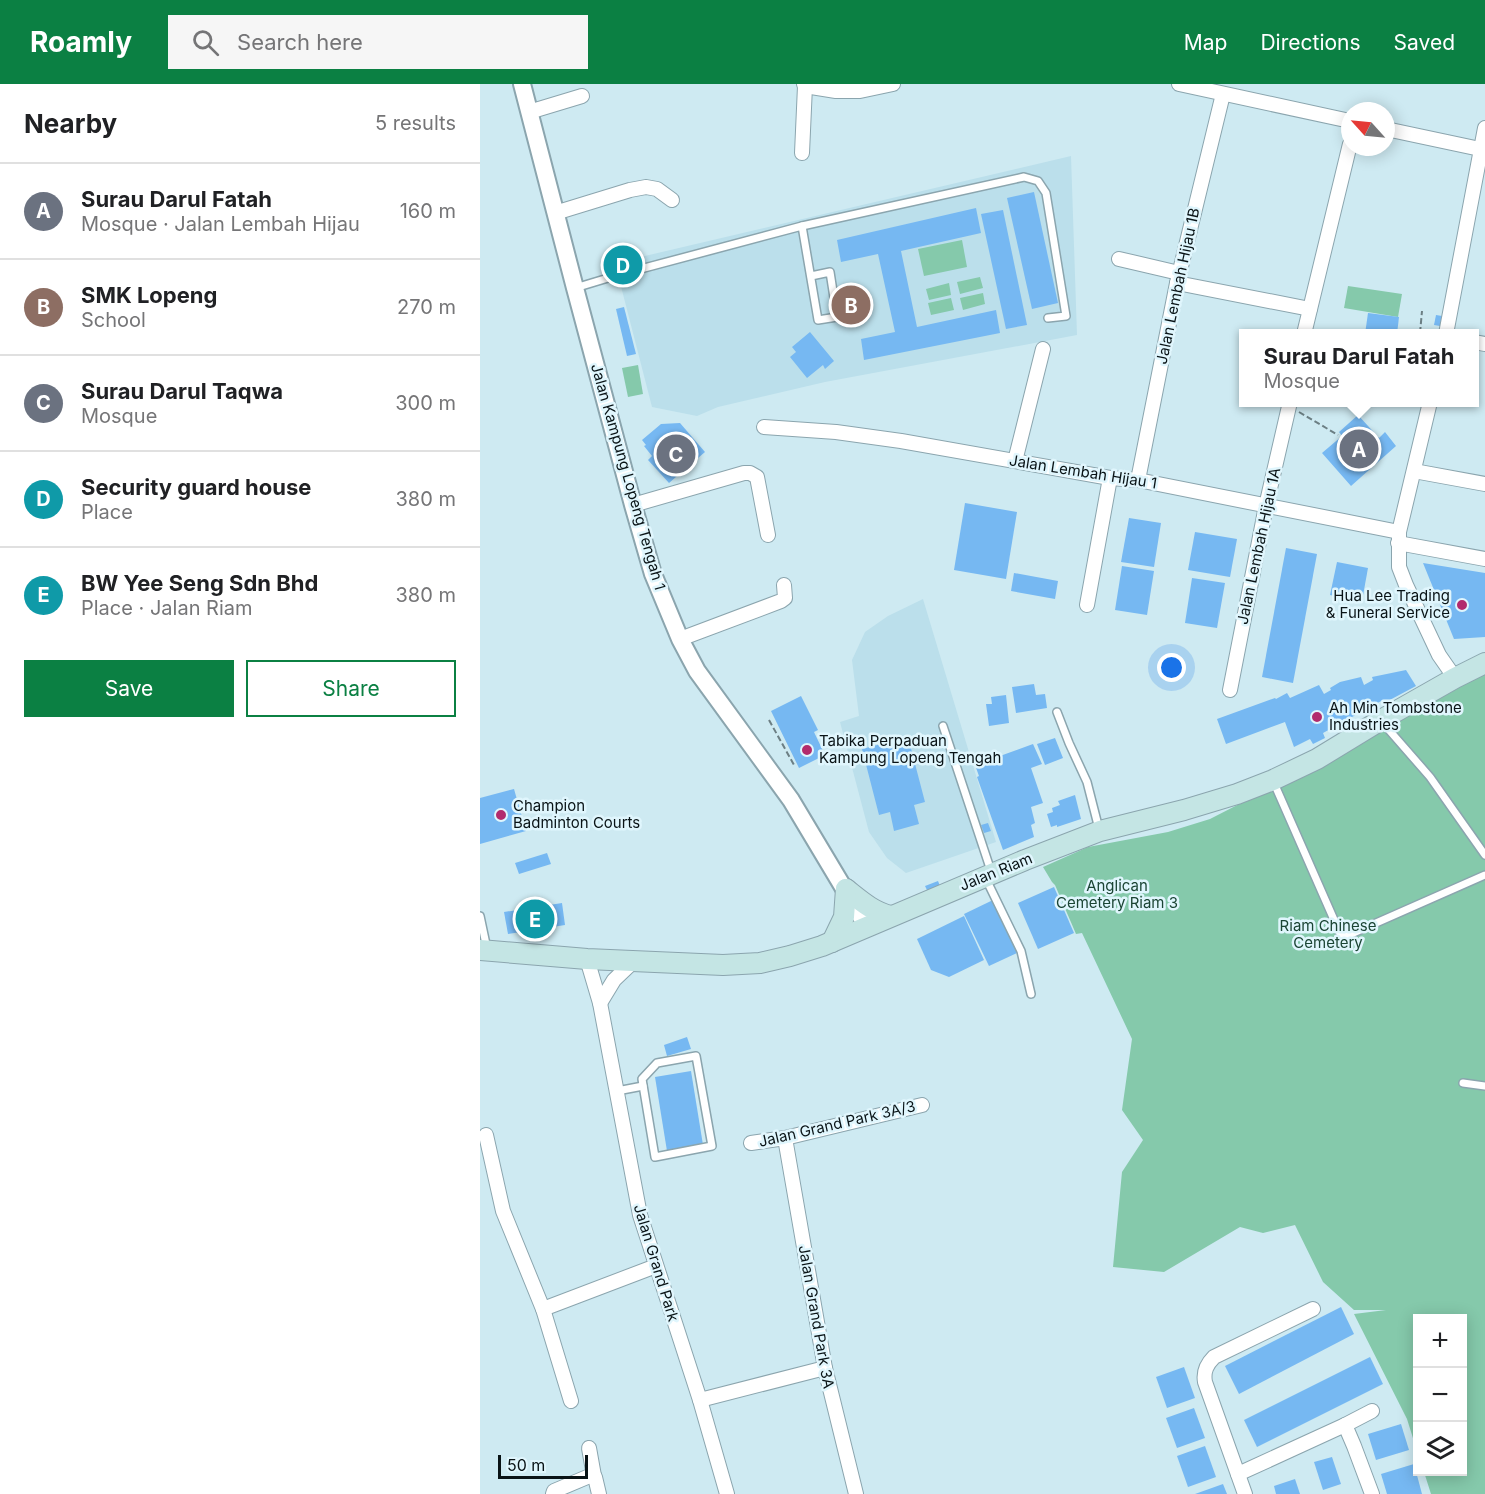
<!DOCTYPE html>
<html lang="en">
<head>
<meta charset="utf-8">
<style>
	:root { --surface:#fff; --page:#f6f6f6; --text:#202124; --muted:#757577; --line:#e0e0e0; --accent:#0b8043 }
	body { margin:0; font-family:Inter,sans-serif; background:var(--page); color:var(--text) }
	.controls { position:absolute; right:18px; bottom:18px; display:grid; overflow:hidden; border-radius:0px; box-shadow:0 3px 15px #0003 }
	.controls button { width:54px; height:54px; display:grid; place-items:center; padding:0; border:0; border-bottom:2px solid var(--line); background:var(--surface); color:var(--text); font:30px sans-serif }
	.compass { position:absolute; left:861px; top:18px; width:54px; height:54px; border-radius:50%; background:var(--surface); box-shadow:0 3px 15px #0003; rotate:297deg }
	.scale { position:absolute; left:18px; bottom:15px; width:90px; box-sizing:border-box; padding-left:6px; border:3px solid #091316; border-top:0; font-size:16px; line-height:21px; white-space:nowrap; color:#091316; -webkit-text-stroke:4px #e0f6fd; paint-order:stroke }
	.you { position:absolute; left:692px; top:584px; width:21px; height:21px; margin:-15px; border:4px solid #fff; border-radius:50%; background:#1a73e8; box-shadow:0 0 0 9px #1a73e833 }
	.badge { display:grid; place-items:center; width:39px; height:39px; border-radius:50%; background:var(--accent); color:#fff; font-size:20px; font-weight:700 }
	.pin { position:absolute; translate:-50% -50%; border:3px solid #fff; box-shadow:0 2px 6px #0006 }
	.popup { position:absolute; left:759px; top:245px; width:240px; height:78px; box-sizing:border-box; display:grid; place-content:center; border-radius:0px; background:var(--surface); filter:drop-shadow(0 2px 4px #0005); font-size:20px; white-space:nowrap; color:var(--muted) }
	.popup b { font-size:22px; color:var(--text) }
	.popup::after { content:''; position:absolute; left:50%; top:100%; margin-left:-12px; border:12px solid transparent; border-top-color:var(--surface) }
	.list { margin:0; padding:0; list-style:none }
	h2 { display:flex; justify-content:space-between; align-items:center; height:78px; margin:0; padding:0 24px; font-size:26px }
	h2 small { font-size:20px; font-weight:400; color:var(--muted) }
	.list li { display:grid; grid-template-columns:39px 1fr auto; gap:18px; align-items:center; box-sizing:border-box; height:96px; padding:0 24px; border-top:2px solid var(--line) }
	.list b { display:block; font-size:22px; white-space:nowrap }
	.list p { margin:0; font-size:20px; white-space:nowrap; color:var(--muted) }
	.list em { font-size:20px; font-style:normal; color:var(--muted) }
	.actions { display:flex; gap:12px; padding:18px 24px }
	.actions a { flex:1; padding:14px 0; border:2px solid var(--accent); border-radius:0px; text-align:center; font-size:21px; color:var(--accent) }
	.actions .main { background:var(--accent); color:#fff }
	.icon { flex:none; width:33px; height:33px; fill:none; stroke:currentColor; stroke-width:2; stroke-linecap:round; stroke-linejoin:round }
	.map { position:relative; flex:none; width:1005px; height:1410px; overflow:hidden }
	header { display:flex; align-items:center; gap:36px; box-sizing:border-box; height:84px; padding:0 30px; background:var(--accent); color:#fff }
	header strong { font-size:28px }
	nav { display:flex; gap:33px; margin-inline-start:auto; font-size:21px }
	.search { width:420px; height:54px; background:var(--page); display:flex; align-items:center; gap:15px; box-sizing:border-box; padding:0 21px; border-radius:0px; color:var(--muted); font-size:22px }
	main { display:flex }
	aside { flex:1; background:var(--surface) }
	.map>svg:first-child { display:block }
	.built { fill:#bbdfeb }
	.green { fill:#85c9ab }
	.building { fill:#76b8f2 }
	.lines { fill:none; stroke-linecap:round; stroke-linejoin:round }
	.service-casing { stroke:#8ba5ae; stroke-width:10 }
	.minor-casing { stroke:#8ba5ae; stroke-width:16 }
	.tertiary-casing { stroke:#8ba5ae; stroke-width:20 }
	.secondary-casing { stroke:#8ba5ae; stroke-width:22 }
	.path { stroke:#6c7f84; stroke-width:2; stroke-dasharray:6 3; stroke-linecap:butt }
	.service { stroke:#fff; stroke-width:7 }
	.minor { stroke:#fff; stroke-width:14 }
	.tertiary { stroke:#fff; stroke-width:16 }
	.secondary { stroke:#c4e5e4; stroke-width:20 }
	.poi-dot { fill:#b22b6d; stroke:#e0f6fd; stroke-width:2 }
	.labels { text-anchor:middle; stroke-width:5; stroke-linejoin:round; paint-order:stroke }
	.street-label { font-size:15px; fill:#091316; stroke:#e0f6fd }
	.poi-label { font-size:15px; fill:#091316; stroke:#e0f6fd; text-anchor:start }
	.park-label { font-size:15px; fill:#1b4534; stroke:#e0f6fd }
</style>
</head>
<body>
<header>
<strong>Roamly</strong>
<div class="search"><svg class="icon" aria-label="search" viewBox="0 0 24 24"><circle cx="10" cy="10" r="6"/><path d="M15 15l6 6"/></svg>Search here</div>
<nav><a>Map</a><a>Directions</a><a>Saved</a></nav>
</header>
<main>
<aside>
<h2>Nearby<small>5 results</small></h2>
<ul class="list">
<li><span class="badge" style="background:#6b7280">A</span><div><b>Surau Darul Fatah</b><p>Mosque · Jalan Lembah Hijau</p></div><em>160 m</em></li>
<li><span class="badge" style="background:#8d6e63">B</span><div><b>SMK Lopeng</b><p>School</p></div><em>270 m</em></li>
<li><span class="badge" style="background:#6b7280">C</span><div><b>Surau Darul Taqwa</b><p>Mosque</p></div><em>300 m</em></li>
<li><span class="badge" style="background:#0f9aa8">D</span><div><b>Security guard house</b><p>Place</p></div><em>380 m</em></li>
<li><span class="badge" style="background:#0f9aa8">E</span><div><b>BW Yee Seng Sdn Bhd</b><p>Place · Jalan Riam</p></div><em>380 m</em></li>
</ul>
<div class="actions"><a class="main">Save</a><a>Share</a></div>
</aside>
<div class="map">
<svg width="1005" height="1410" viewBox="0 0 1005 1410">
	<rect width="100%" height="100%" fill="#ceeaf2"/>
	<g class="built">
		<path d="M591,72L597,251L345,298L238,323L217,332L172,323L135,179Z"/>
		<path d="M443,515L516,758L426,789L407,774L389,748L360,638L379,632L372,576L385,548L408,532Z"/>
	</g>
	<g class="green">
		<path d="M482,156L487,183L444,192L438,165Z"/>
		<path d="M500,193L503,204L480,210L477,198Z"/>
		<path d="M469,199L471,211L449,216L446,205Z"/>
		<path d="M868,202L922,210L918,233L864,224Z"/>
		<path d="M503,209L505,220L483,226L480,214Z"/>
		<path d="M471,214L474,226L451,231L448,219Z"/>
		<path d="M158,281L163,310L148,313L142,284Z"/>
		<path d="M1005,589V1410H951L944,1388H982V1234H938L937,1367L927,1335L874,1230L906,1226H874L843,1198L815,1141L783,1149L760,1143L684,1188L633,1183L642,1088L663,1056L642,1026L652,955L602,849L596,850L575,801L572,798L563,783L608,763L688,748L730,735L902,647Z"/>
	</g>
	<g class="building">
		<path d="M554,108L578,219L552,225L527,114Z"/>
		<path d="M496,124L501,149L421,167L437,243L516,226L520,249L384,276L381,255L415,248L398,170L361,178L357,156Z"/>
		<path d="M523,126L547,241L526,245L501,130Z"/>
		<path d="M148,176L149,183L138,186L136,179Z"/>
		<path d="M144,223L156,270L147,272L136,225Z"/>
		<path d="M888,229L919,233L917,250H885Z"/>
		<path d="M956,231L962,232L960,242L954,241Z"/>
		<path d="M330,248L354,277L345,285L343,281L327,294L310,273L316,268L312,263Z"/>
		<path d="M878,331L899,354L905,348L916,362L871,402L842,369L862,352L859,348Z"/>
		<path d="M200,339L225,368L189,399L168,376L172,372L164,362L166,361L162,356L181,340Z"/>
		<path d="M485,419L537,428L526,495L474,486Z"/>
		<path d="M649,434L681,439L674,483L641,478Z"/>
		<path d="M715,448L757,455L750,493L708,486Z"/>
		<path d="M806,464L837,470L813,599L782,593Z"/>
		<path d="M857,478L888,484L882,517L850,511Z"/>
		<path d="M943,479L1005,489V553L974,555Z"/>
		<path d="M642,482L674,487L667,531L635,526Z"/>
		<path d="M534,489L578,497L575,515L531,507Z"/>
		<path d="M712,494L745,499L737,544L705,539Z"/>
		<path d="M926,586L936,602L906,618L903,616L843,649L845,654L833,660L830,655L814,663L805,638L746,660L737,635L795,614L796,615L807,609L810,614L839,601L844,610L851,606L850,604L860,598L881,593L884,601L893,596L892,593Z"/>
		<path d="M554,600L556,611L565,610L567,624L536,629L532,603Z"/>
		<path d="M526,611L529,639L509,642L506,620H512L511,613Z"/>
		<path d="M321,612L338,646L334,648L345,671L319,684L291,627Z"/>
		<path d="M428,653L445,718L434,721L439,740L414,747L410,728L399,731L382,665Z"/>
		<path d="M575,654L583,674L565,681L557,660Z"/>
		<path d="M553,660L562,680L551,684L563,719L551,723L555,739L551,741L554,753L523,766L497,693L499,692L495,681Z"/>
		<path d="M34,705L46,747L0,760V714Z"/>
		<path d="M595,711L601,735L577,743V741L571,743L567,730L573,728L572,724L580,721L578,717Z"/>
		<path d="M508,739L511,747L504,749L501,741Z"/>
		<path d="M67,769L71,780L39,790L35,779Z"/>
		<path d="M458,797L460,802L447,806L445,802Z"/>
		<path d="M574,803L594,849L558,865L538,819Z"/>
		<path d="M513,816L537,869L509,882L484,830Z"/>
		<path d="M82,819L85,841L28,850L24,828Z"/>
		<path d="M484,832L504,876L469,893L451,886L437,855Z"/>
		<path d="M207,953L211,965L187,972L184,961Z"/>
		<path d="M211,987L223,1061L187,1067L175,993Z"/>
		<path d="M861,1223L874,1250L759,1310L745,1282Z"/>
		<path d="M890,1273L903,1300L777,1363L764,1336Z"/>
		<path d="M704,1283L715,1314L687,1324L676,1293Z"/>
		<path d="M714,1324L725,1354L697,1364L686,1334Z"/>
		<path d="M921,1340L929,1366L896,1376L888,1350Z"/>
		<path d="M725,1362L736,1393L708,1403L697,1372Z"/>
		<path d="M852,1373L861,1400L843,1406L834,1378Z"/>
		<path d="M934,1380L942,1410H907L901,1390Z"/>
		<path d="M815,1395L820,1410H796L794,1402Z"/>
		<path d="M743,1400L747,1410H715Z"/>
	</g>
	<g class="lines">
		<g class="service-casing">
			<g id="service">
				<path d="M322,142L338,236L357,233L350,188L331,192"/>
				<path d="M95,204L138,191L322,142L544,93L558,97L566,109L586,232L568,234"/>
				<path d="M577,628L589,659L607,698L619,745"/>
				<path d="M902,638L950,693L1005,771"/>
				<path d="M463,642L511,787"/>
				<path d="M794,699L862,854L1005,791"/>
				<path d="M506,795L541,867L551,910"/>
				<path d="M0,832L7,865"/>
				<path d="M216,972L232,1062L175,1073L162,995L177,979Z"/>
				<path d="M983,999L1005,1002"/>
				<path d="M137,1007L163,1002"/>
			</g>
		</g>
		<g class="minor-casing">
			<g id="minor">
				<path d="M324,0L325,2L356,7H380L413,0"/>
				<path d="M699,0L870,37"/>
				<path d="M49,28L102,12"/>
				<path d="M906,45L1000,65"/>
				<path d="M322,69L325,2"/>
				<path d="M75,129L150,106L166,103L177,105L192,116"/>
				<path d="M639,175L699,189"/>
				<path d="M697,199L830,225"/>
				<path d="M824,250L870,60"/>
				<path d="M966,250L1005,44"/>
				<path d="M994,258L1005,260"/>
				<path d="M950,318L919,448V483L926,501L959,571L975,594"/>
				<path d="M284,343L356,348L421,357L630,394L658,396L919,448"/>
				<path d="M535,377L563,265"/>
				<path d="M934,387L1005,400"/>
				<path d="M658,396L697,199L743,10"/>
				<path d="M153,421L264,389H270L277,393L288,451"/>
				<path d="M918,459L1005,475"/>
				<path d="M607,521L630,394"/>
				<path d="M200,555L301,517L305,514L304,501"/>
				<path d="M750,606L786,422L810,318"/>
				<path d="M107,875L120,919L160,1131L220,1316L247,1410"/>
				<path d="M120,919L134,896L155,876"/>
				<path d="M6,1051L23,1127L63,1225L91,1317"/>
				<path d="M305,1054L345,1284L376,1410"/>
				<path d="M271,1059L305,1054L442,1021"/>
				<path d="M63,1225L176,1182"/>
				<path d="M220,1316L345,1284"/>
				<path d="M865,1341L874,1362L892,1410"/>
				<path d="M109,1364L114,1392"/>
				<path d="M758,1390L865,1341L892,1327"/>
				<path d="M73,1410L74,1407L112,1391L115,1393L119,1410"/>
				<path d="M765,1410L725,1298C723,1287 727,1280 734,1273L833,1225"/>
			</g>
		</g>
		<g class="tertiary-casing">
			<path id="tertiary" d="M42,0L95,204L153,421L173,490L200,555L217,587L311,716L387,843"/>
		</g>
		<g class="secondary-casing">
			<g id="secondary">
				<path d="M366,805C380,816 393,828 411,832"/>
				<path d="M352,858L364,833L366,805"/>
				<path d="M0,866L107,875L243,881L280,879L310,872L342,862L545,776L620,747L704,726L757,710L793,696L837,675L901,636L975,594L1005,579"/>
			</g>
		</g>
		<g class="path">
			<path d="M940,249L942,227"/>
			<path d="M819,328L858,351"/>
			<path d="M289,636L314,681"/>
		</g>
		<use href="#service" class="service"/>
		<use href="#minor" class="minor"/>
		<use href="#tertiary" class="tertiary"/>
		<use href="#secondary" class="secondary"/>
	</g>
	<g class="poi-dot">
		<circle cx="982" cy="521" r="6"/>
		<circle cx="837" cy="633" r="6"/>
		<circle cx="327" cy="666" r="6"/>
		<circle cx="21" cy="731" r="6"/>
	</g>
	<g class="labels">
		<g class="street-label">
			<text transform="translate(698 202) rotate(-78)" y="5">Jalan Lembah Hijau 1B</text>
			<text transform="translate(603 388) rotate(9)" y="5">Jalan Lembah Hijau 1</text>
			<text transform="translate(148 393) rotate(74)" y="5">Jalan Kampung Lopeng Tengah 1</text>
			<text transform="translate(779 462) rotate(-78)" y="5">Jalan Lembah Hijau 1A</text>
			<text transform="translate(516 788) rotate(-22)" y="5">Jalan Riam</text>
			<text transform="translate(357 1040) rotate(-13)" y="5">Jalan Grand Park 3A/3</text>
			<text transform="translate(176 1179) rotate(73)" y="5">Jalan Grand Park</text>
			<text transform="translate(336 1233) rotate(80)" y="5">Jalan Grand Park 3A</text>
		</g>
		<g class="poi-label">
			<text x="970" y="517" text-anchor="end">Hua Lee Trading<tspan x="970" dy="17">&amp; Funeral Service</tspan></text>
			<text x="849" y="629">Ah Min Tombstone<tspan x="849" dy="17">Industries</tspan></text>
			<text x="339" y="662">Tabika Perpaduan<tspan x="339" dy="17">Kampung Lopeng Tengah</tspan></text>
			<text x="33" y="727">Champion<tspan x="33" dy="17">Badminton Courts</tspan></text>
		</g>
		<g class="park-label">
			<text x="637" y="807">Anglican<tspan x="637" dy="17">Cemetery Riam 3</tspan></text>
			<text x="848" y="847">Riam Chinese<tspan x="848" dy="17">Cemetery</tspan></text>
		</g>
	</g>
</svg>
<div class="controls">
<button>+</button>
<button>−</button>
<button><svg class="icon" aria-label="layers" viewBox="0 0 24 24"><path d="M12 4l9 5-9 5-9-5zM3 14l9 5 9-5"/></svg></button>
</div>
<svg class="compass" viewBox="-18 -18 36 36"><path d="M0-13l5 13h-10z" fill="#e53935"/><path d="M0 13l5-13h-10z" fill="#757577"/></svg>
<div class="scale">50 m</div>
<div class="you"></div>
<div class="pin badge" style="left:879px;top:365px;background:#6b7280">A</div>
<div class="popup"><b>Surau Darul Fatah</b>Mosque</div>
<div class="pin badge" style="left:371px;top:221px;background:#8d6e63">B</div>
<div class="pin badge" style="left:196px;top:370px;background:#6b7280">C</div>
<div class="pin badge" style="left:143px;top:181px;background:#0f9aa8">D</div>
<div class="pin badge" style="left:55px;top:835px;background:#0f9aa8">E</div>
</div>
</main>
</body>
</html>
